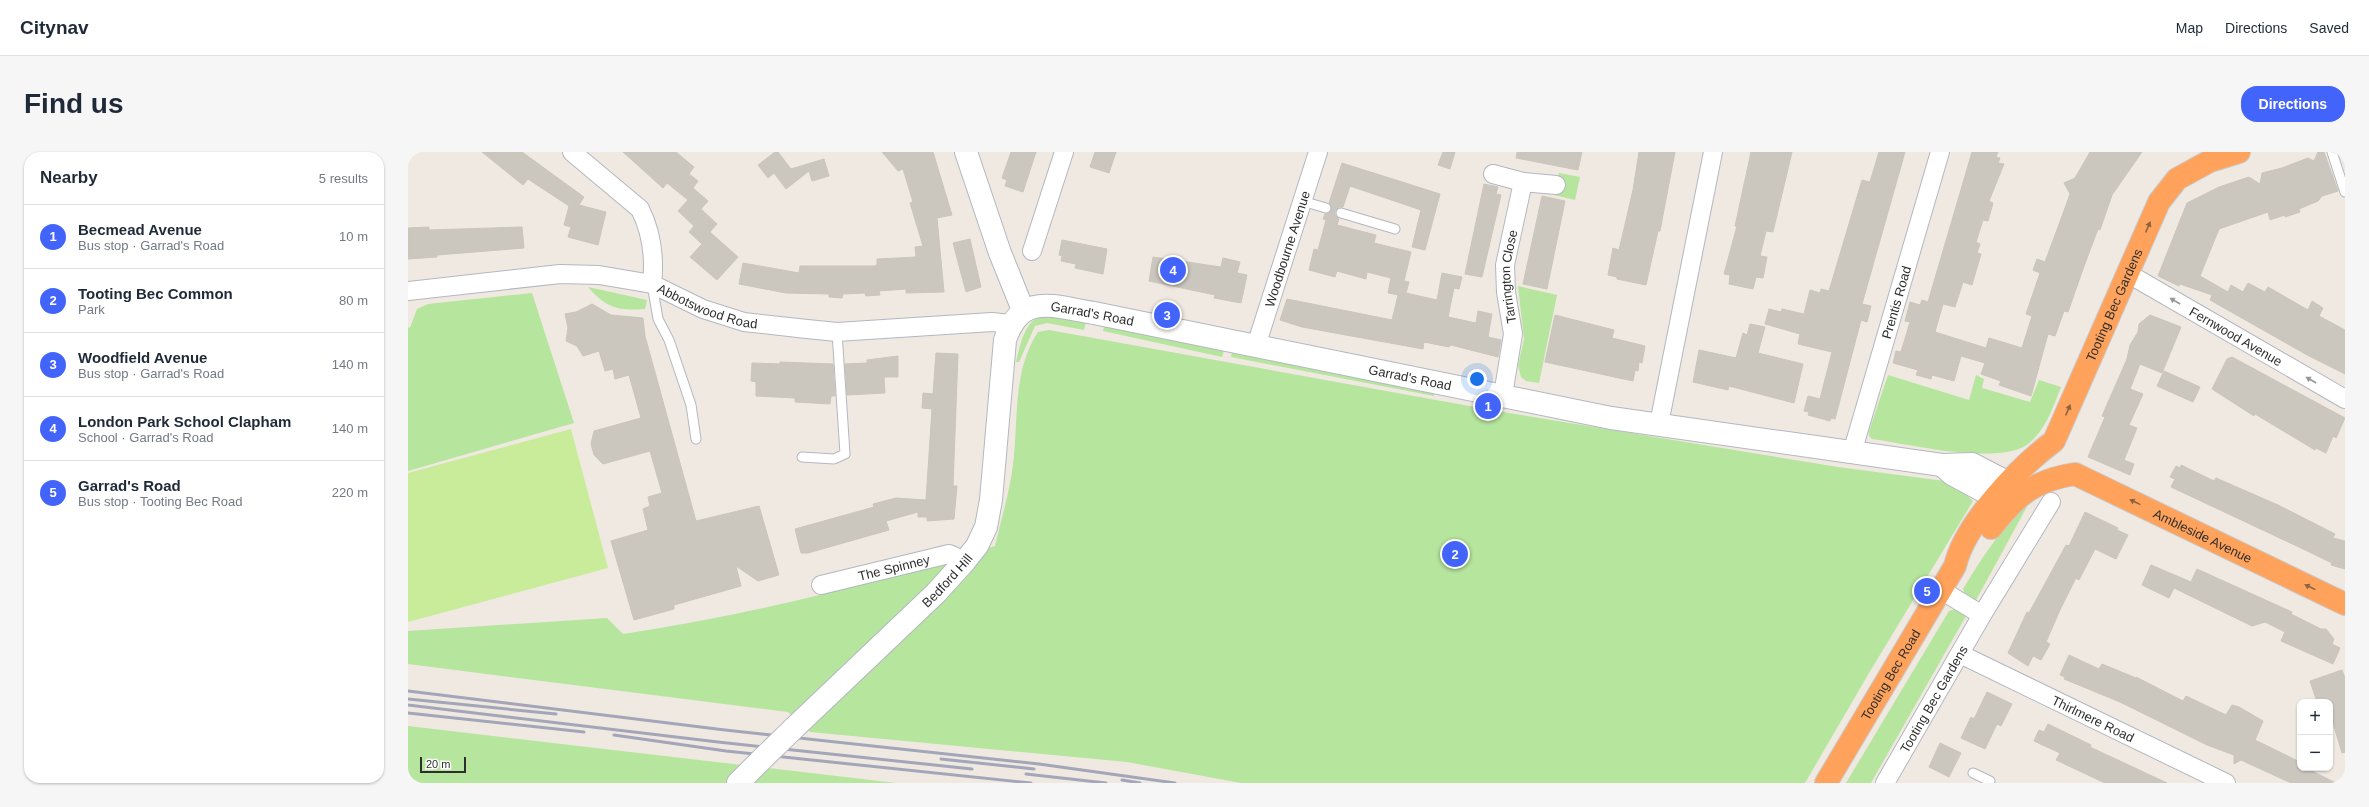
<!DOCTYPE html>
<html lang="en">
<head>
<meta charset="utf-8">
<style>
	:root { --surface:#fff; --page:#f6f6f7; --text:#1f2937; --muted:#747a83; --line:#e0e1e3; --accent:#4264fb }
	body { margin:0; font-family:Arial,sans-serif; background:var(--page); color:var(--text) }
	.controls { position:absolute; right:12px; bottom:12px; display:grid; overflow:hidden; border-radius:8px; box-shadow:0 1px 3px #0004 }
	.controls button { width:36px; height:36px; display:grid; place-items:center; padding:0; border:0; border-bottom:1px solid var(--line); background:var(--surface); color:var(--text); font:20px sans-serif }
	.scale { position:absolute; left:12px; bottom:10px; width:46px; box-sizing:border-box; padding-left:4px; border:2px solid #2e2e2e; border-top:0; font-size:11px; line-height:14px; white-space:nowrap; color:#2e2e2e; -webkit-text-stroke:3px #fff; paint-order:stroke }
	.you { position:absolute; left:1069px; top:227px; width:14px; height:14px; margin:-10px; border:3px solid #fff; border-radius:50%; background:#1a73e8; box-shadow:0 0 0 6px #1a73e833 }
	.badge { display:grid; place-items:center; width:26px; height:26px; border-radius:50%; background:var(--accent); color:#fff; font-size:13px; font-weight:700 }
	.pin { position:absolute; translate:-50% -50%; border:2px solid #fff; box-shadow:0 1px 4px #0006 }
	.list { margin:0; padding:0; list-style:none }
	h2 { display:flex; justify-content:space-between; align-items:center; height:52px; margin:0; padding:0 16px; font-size:17px }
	h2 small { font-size:13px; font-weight:400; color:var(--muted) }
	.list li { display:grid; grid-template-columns:26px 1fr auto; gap:12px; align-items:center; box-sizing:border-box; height:64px; padding:0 16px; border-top:1px solid var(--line) }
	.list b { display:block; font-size:15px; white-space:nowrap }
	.list p { margin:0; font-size:13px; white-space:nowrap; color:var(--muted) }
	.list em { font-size:13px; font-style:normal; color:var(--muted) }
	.map { position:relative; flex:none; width:1937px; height:631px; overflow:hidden; border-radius:16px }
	header { display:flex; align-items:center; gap:24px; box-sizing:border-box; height:56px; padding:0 20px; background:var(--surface); border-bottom:1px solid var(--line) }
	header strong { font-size:19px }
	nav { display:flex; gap:22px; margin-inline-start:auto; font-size:14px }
	.intro { display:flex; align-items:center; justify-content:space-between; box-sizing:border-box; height:96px; padding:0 24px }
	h1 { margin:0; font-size:28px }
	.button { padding:10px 18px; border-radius:16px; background:var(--accent); color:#fff; font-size:14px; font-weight:700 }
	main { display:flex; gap:24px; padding:0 24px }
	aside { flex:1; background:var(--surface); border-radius:16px; box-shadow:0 1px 3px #0004 }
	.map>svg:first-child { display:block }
	.green { fill:#b6e59e }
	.pitch { fill:#c9ec9a }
	.building { fill:#cbc7bf; stroke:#cbc5ba }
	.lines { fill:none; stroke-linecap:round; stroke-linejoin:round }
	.lane-casing { stroke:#b4b7c1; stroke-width:11 }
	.street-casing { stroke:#b4b7c1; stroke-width:20 }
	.secondary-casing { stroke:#b4b7c1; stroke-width:24 }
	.highway-casing { stroke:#c9c9c9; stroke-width:24 }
	.lane { stroke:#fff; stroke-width:9 }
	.street { stroke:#fff; stroke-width:18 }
	.secondary { stroke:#fff; stroke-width:22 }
	.highway { stroke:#ffa35c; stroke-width:22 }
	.rail { stroke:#a3a6b8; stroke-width:3 }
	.secondary-bridge-casing { stroke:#b4b7c1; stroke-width:24; stroke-linecap:butt }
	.secondary-bridge { stroke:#fff; stroke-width:22 }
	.oneway { fill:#8c6343 }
	.oneway2 { fill:#969696 }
	.labels { text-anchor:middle; stroke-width:3; stroke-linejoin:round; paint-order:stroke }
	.street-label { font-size:13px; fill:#2e2e2e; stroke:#fff }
</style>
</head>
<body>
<header>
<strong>Citynav</strong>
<nav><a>Map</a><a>Directions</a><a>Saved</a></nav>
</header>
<div class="intro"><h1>Find us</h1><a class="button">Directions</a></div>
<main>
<aside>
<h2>Nearby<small>5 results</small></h2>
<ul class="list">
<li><span class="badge">1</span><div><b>Becmead Avenue</b><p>Bus stop · Garrad's Road</p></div><em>10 m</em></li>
<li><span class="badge">2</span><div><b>Tooting Bec Common</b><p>Park</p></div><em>80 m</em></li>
<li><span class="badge">3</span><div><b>Woodfield Avenue</b><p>Bus stop · Garrad's Road</p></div><em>140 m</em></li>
<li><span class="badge">4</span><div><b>London Park School Clapham</b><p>School · Garrad's Road</p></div><em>140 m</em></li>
<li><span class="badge">5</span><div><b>Garrad's Road</b><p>Bus stop · Tooting Bec Road</p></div><em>220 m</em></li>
</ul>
</aside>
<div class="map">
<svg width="1937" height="631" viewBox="0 0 1937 631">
	<rect width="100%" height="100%" fill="#efe9e1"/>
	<g class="green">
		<path d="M1151,21L1172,25L1167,48L1146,43Z"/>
		<path d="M1110,134L1149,143L1131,231L1118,229L1113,225L1110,214L1116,187Z"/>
		<path d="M180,135L239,148L237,157C210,159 198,156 180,135Z"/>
		<path d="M124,141L166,271L0,319V175L2,176L9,157L20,152Z"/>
		<path d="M638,163L678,169L676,178L639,171L627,174L611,210H608C613,191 616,167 638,163Z"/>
		<path d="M696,174L816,199L814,205L695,179Z"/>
		<path d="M641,178L1089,259L1430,315L1544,330L1565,349L1461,521L1397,631H833L719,610L402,580L380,560L0,512V479L199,466L215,482C341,463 465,432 587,394C592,372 599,349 603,326C612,278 602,222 630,180Z"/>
		<path d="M824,201L1026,241V244L823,205Z"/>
		<path d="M1480,223L1561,248L1568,223L1576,227L1574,236L1622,250L1631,228L1653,235C1645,255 1638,278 1620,292C1590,314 1501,292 1464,287L1461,284V279Z"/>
		<path d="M1622,349L1567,450L1557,443L1555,437C1574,405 1595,374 1622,349Z"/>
		<path d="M1547,457L1558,464L1463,631H1438L1541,459Z"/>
		<path d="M0,574L488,631H0Z"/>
	</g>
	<path class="pitch" d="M163,277L200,416L0,470V321Z"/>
	<g class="building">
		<path d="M74,0H114L176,45L171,53L198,60L190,93L160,85L163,75L156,73L161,54L120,27L115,33Z"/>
		<path d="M215,0H268L286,15L281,22L290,29L285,36L300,49L293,57L309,72L302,80L330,105L309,128L282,105L294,92L281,80L286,74L270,59L280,48L259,31L255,36Z"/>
		<path d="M367,0H370L383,17L416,7L421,24L404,29L401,19L378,37L366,21L360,26L350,13Z"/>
		<path d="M474,0H525L544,63L529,66L536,140L498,141V137L471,139L472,143L458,144L457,141L435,142L434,146L421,145V142L378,141L331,132L335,111L391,121L392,114H466L469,113V107L508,105L507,95L515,94L502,51L505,50L495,17L490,19Z"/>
		<path d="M603,0H628L615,40L597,34L599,28L594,26Z"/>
		<path d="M687,0H708L701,21L682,15Z"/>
		<path d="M1035,0H1047L1042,17L1030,13Z"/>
		<path d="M1109,0H1174L1170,18L1108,6Z"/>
		<path d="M1231,0H1267L1252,79H1250L1238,133L1209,127V125L1200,123L1205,96L1211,98L1225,38Z"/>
		<path d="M1343,0H1384L1365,80L1358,79L1352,104L1359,105L1355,126L1348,125L1345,137L1321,132L1322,123L1316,122L1329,74H1327Z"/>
		<path d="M1471,0H1497L1454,152L1463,154L1459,170L1453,168L1427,267L1423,266L1422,269L1400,263L1401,260L1396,259L1400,244L1412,247L1424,200L1390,192L1392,182L1357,172L1361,157L1373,160L1374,157L1396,162L1402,138L1412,141L1413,137L1421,139L1454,28L1462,30Z"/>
		<path d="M1564,0H1590L1588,5L1592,6L1590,11L1596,12L1581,49L1585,51L1580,69L1575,68L1568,90L1572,92L1569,101L1573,102L1564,133L1555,130L1547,155L1535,152L1527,180L1578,196L1581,186L1614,196L1624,164L1618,162L1632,121L1625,118L1629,107L1637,110L1657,56L1662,42L1656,31L1667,26L1682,0H1734L1704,43L1692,78L1690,77L1675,117L1660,160L1656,159L1647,184L1640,182L1623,244L1591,233L1593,229L1573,222L1577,211L1553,204L1546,229L1524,223L1523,227L1508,223L1510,218L1485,211L1488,199L1493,200L1502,170L1497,169L1502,150L1512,153L1514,148L1520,150Z"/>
		<path d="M1910,0H1916L1930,39L1914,44L1910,49L1891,57L1892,60L1877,65V63L1862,68L1860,60L1811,77L1792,124L1820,140L1823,133L1835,140L1840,131L1857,140L1860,135L1900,158L1904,149L1915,156L1911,164L1937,178V222L1901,204L1802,148L1804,143L1772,132L1771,134L1750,124L1779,51L1811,35L1841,25L1852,32L1854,21L1874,16L1900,6L1906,9Z"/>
		<path d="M934,11L1032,42L1017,98L1004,95L1013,58L942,34L935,55H931L927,59V63L931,67L929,73L968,83L966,91L1003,100L996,129L1001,130L998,141L1029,148L1034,121L1054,125L1051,137L1046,136L1040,165L1068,171L1070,159L1084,162L1080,185L1093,188L1090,205L1043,193L1041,195L1016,190L1015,197L894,175L872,168L879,147L984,168L990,143L980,141L983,126L959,120L958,127L929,119L927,125L901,118L906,97L910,98L918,68L915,67L917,62L924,58L921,51Z"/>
		<path d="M1076,32L1090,35L1088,42L1093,43L1074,125L1057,122Z"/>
		<path d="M1134,44L1157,49L1139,137L1115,132Z"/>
		<path d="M21,75V78L114,75L116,96L29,103V105L0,107V76Z"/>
		<path d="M562,87L573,135L558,140L545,91Z"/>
		<path d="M654,88L699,97L695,122L667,116L668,112L653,109L654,104L651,103Z"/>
		<path d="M745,105L813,115L815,106L832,110L829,121L839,123L833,151L806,146L807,143L741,129Z"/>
		<path d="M184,152L203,163L235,166L237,184L288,369L351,354L371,423L350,429L328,414L333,434L266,453V457L226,468L203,389L240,378L235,357L242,354L240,345L254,341L242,299L195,312L186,303L183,292L186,279L233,266L221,223L207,227L205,217L197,219L191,199L175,204L169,194L158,189L160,176L157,162L168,160Z"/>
		<path d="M1147,163L1206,178L1204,186L1237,194L1234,211L1231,210L1230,219L1227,218L1225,229L1137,210Z"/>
		<path d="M1742,163L1773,175L1754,221L1732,212L1722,237L1735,242L1721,273L1729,276L1716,308L1726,312L1722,323L1680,305L1697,265L1694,264L1719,207L1722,193L1730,180L1731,172Z"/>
		<path d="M1342,172L1357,175L1350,201L1395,212L1386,251L1321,234L1320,238L1285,230L1291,198L1328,206L1335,181L1339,183Z"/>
		<path d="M528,201L550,202L545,334H549L546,367L519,369V365H510V360L478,369L481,378L400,401H393L387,377L466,355L465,352L488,346L518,348L524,257L514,256L515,241L525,242Z"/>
		<path d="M490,204V225H476L477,241L439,243L437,212L459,211V208Z"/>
		<path d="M1824,205L1937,266L1928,286L1925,284L1918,301L1908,296L1907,298L1847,262L1846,264L1804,237L1819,207Z"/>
		<path d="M372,210L425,212L427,244H423L422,252L387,250V246L348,244V230L343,229L344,211L372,212Z"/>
		<path d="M1756,219L1792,235L1785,250L1749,234Z"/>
		<path d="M1773,313L1806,329L1808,326L1870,353L1927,382L1925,386L1937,389V417L1923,413L1924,411L1893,396L1763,335L1767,327L1762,325L1768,314L1772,316Z"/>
		<path d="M1677,360L1710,376L1709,378L1720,383L1708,407L1687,397L1671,428L1668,426L1652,458L1638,490L1642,492L1633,508L1625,504L1620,514L1600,501L1619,460L1621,461L1658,393L1661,394Z"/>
		<path d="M1743,413L1783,430L1789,417L1884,460L1883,462L1913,477H1918L1926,487L1924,492L1932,496L1925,512L1873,489L1877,480L1857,470L1844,474L1766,436L1761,446L1734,433Z"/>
		<path d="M1661,503L1691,517L1694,512L1728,526V525L1775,549L1778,544L1818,563L1824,553L1831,555L1855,569L1847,588L1892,610V616H1898L1928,631H1883L1833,608L1826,612V603L1799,593L1712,550L1656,527L1657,525L1652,523Z"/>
		<path d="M1934,518L1937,526V600L1934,601L1922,561V550H1909L1902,529Z"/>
		<path d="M1579,540L1604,552L1593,574L1589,572L1577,597L1553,586L1563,565L1566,567Z"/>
		<path d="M1640,572L1683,593L1682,595L1759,631H1697L1648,608L1652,601L1626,589L1631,578L1636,580Z"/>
		<path d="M1532,591L1553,601L1541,625L1521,615Z"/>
	</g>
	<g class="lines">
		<g class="lane-casing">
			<g id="lane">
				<path d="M1924,0L1937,40"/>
				<path d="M894,49L918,56"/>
				<path d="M933,61L987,77"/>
				<path d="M244,132L250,167L261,188L283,253L288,287"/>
				<path d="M394,305L426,307L437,302L429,180"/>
				<path d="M1565,621L1582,629"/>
			</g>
		</g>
		<g class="street-casing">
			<g id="street">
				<path d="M164,0L232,57C244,81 247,105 244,132"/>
				<path d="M1085,22L1115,30L1148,33"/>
				<path d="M624,99L656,0"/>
				<path id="s1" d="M1719,121L1937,247"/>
				<path id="s2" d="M0,139L152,122L191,123L244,132L295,157L336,170L399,177L429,180L584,170L602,172"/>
				<path id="s3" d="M848,194L910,0"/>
				<path id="s4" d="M1095,243L1105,182L1098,140L1097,113L1115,30"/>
				<path d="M1251,272L1305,0"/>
				<path id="s5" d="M1444,301L1532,0"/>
				<path id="s6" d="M413,433L541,402L557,409"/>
				<path d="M1533,438L1574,463"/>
				<path id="s7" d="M1552,502L1818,631"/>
				<path id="s8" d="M1477,631L1574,463L1643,350"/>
			</g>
		</g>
		<g class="secondary-casing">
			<g id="secondary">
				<path d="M558,0L592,101L615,158"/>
				<path d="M1534,313L1544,322L1601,353"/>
				<path id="s9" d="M385,577L528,441L557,409L569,394L578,375L583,348L597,188C613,139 646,155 686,161L1203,266L1534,313L1564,312L1616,339"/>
				<path d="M330,631L351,610"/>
			</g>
		</g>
		<g class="highway-casing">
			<g id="highway">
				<path id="s10" d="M1583,376C1608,344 1626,328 1667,322L1937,452"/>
				<path id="s11" d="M1418,631L1547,414C1557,371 1611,315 1646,289L1751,50L1769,27L1802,9L1831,0"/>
			</g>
		</g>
		<use href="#lane" class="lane"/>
		<use href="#street" class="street"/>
		<use href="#secondary" class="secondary"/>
		<use href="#highway" class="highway"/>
		<g class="rail">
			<path d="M0,539L317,578L631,612L767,631"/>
			<path d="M0,547L148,562"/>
			<path d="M0,553L310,590L564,617"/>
			<path d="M0,561L176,580"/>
			<path d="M206,583L318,599L623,631"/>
			<path d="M533,607L626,617"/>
			<path d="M618,622L698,631"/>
			<path d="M714,628L732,631"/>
		</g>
		<g class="secondary-bridge-casing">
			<path id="secondary-bridge" d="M351,610L385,577"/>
		</g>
		<use href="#secondary-bridge" class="secondary-bridge"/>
	</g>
	<defs><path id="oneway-solid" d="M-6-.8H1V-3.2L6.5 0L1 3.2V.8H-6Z"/></defs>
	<g class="oneway">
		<use href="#oneway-solid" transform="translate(1740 75) rotate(-66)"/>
		<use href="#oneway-solid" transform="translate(1660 258) rotate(-67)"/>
		<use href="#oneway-solid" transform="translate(1727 350) rotate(-154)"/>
		<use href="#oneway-solid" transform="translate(1902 435) rotate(-154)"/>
	</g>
	<g class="oneway2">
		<use href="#oneway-solid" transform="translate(1767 149) rotate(-150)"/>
		<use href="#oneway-solid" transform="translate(1903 228) rotate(-150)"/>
	</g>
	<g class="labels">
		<g class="street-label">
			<text dy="5" stroke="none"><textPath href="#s3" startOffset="102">Woodbourne Avenue</textPath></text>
			<text dy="5" stroke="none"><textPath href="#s4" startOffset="120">Tarrington Close</textPath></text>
			<text dy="5" stroke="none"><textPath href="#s5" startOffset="157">Prentis Road</textPath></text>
			<text dy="5" stroke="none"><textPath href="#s2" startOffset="306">Abbotswood Road</textPath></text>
			<text dy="5" stroke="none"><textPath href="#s11" startOffset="563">Tooting Bec Gardens</textPath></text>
			<text dy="5" stroke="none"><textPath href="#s9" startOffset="574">Garrad's Road</textPath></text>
			<text dy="5" stroke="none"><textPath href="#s1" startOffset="126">Fernwood Avenue</textPath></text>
			<text dy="5" stroke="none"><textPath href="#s9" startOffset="898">Garrad's Road</textPath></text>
			<text dy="5" stroke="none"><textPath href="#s10" startOffset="245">Ambleside Avenue</textPath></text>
			<text dy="5" stroke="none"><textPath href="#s6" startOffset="75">The Spinney</textPath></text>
			<text dy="5" stroke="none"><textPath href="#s9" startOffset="214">Bedford Hill</textPath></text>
			<text dy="5" stroke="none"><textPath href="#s11" startOffset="126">Tooting Bec Road</textPath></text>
			<text dy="5" stroke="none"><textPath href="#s8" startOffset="97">Tooting Bec Gardens</textPath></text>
			<text dy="5" stroke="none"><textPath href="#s7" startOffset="148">Thirlmere Road</textPath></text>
		</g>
	</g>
</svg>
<div class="controls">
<button>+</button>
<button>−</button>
</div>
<div class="scale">20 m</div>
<div class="you"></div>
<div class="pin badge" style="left:1080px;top:254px">1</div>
<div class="pin badge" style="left:1047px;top:402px">2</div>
<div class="pin badge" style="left:759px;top:163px">3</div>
<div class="pin badge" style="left:765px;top:118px">4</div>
<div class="pin badge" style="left:1519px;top:439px">5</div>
</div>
</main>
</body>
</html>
